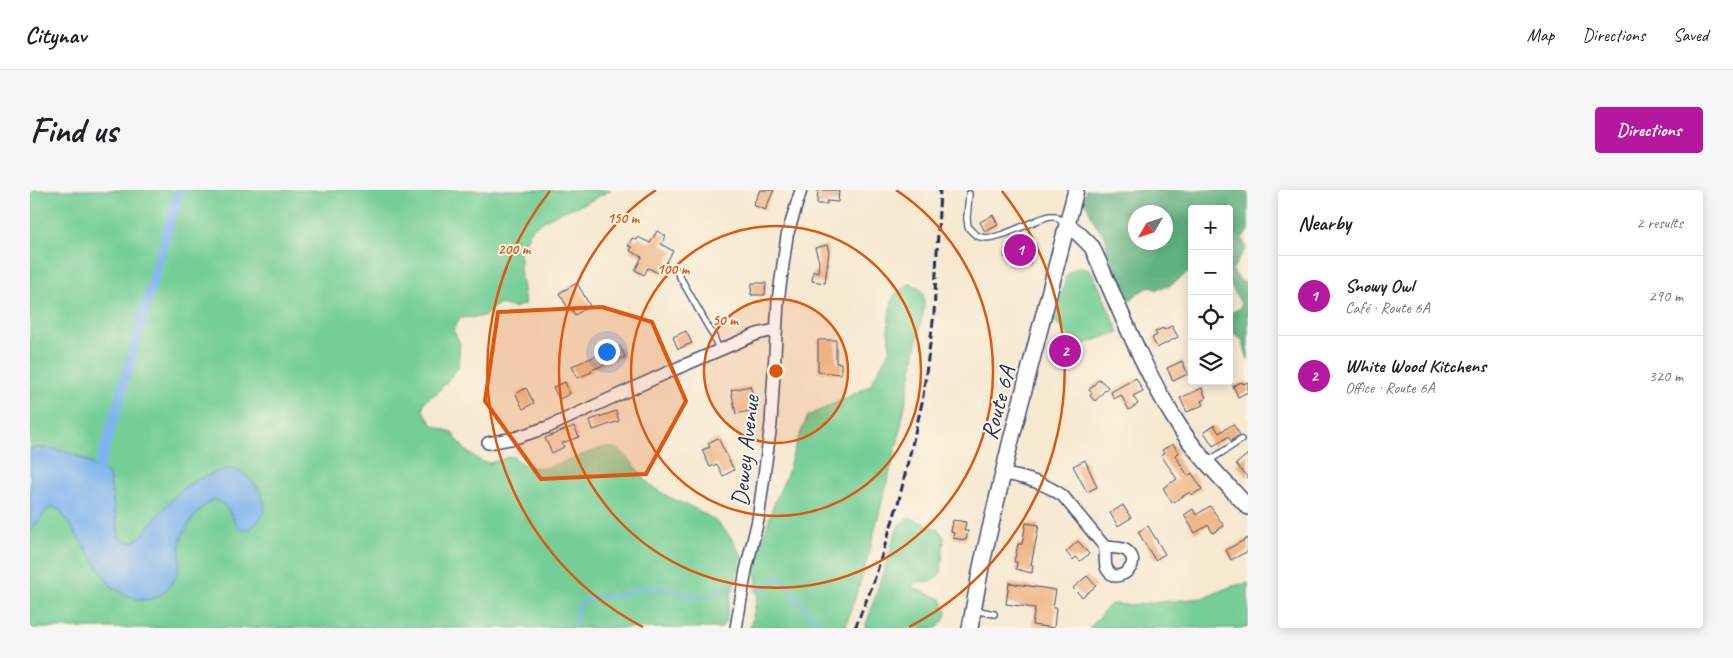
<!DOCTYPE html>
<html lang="en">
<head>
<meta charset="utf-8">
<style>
	:root { --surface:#fff; --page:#f6f6f6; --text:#202124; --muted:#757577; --line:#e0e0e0; --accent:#b5179e }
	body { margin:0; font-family:Caveat,sans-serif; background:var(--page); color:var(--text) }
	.controls { position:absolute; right:15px; top:15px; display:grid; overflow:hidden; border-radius:5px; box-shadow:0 2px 12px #0003 }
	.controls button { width:45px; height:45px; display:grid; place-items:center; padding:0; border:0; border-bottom:1px solid var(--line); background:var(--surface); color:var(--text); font:25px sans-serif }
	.compass { position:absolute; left:1098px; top:15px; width:45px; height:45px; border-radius:50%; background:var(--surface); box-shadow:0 2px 12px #0003; rotate:231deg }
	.you { position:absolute; left:576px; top:161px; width:18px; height:18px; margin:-12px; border:4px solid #fff; border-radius:50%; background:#1a73e8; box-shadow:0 0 0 8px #1a73e833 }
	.badge { display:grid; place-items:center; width:32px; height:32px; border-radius:50%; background:var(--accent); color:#fff; font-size:16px; font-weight:700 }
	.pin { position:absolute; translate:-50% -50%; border:2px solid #fff; box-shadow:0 1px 5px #0006 }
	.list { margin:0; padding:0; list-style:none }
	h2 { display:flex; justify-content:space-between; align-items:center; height:65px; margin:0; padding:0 20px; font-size:21px }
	h2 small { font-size:16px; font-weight:400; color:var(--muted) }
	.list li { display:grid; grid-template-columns:32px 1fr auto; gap:15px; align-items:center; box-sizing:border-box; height:80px; padding:0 20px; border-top:1px solid var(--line) }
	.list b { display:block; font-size:19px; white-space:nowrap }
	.list p { margin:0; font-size:16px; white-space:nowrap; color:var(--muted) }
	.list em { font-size:16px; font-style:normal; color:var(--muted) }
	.icon { flex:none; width:28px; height:28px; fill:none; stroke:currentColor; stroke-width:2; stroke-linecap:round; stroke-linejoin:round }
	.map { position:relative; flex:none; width:1218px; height:438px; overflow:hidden; border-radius:5px }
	header { display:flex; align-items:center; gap:30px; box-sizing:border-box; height:70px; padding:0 25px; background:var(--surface); border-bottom:1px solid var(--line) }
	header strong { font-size:24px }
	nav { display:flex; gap:28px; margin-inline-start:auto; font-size:18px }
	.intro { display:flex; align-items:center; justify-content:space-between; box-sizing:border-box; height:120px; padding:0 30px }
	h1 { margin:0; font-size:35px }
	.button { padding:12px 22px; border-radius:5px; background:var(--accent); color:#fff; font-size:18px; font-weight:700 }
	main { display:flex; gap:30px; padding:0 30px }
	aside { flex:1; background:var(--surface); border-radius:5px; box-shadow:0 2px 12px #0003 }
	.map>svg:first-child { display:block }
	.green { fill:#74ce96; stroke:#487e7a }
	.forest { fill:#5fb17f; stroke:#3d706e; fill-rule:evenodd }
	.water { fill:#7eb4ed; stroke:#4c72a6 }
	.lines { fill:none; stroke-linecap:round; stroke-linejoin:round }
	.stream { stroke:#7eb4ed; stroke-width:3 }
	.canal { stroke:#7eb4ed; stroke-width:10 }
	.building { fill:#eeb484 }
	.service-casing { stroke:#3c4b6f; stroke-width:8 }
	.minor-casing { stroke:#3c4b6f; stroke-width:14 }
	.secondary-casing { stroke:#3c4b6f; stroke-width:18 }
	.service { stroke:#fff; stroke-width:5.5 }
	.minor { stroke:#fff; stroke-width:11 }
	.secondary { stroke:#fff; stroke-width:15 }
	.rail { stroke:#1b2f5e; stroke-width:3; stroke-dasharray:8 4; stroke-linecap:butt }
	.marked { fill:#de5710; fill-opacity:0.2; stroke:#de5710; stroke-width:4; stroke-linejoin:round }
	.ring { fill:none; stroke:#de5710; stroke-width:2.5 }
	.labels { text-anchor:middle; stroke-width:4; stroke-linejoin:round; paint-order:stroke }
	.street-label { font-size:24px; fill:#1b2f5e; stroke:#fcf5e5 }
	.centre { fill:#de5710; stroke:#fcf5e5; stroke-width:2.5 }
	.ring-label { font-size:15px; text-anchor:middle; font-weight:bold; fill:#de5710; stroke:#fcf5e5; stroke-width:4; stroke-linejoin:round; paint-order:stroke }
</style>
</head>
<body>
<header>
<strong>Citynav</strong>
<nav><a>Map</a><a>Directions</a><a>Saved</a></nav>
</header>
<div class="intro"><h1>Find us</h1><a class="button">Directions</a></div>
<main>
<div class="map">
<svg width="1218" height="438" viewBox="0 0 1218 438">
	<rect width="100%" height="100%" fill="#fcf5e5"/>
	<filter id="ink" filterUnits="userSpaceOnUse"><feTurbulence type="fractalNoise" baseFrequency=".02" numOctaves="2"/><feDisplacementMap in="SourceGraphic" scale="10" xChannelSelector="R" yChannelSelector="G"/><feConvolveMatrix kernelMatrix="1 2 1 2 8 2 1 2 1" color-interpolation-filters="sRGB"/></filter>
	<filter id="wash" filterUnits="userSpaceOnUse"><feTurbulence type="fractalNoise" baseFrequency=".0096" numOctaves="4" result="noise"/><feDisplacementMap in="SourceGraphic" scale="20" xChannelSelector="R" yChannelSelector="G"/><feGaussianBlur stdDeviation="1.12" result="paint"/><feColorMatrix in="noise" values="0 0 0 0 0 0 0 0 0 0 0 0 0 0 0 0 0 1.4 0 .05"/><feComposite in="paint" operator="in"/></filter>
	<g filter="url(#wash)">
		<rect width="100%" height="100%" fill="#f7e8d0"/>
		<g class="green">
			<path d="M0,0H581L556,13L528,23L502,38L490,64V78L495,114L483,118C461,108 466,123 450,127C444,128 436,127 430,128L423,140L430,153L428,178L408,202L395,211L392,219L403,235L422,243L437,262L453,272L460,273L482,266L499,277L516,278L575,257C599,256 607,286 624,298C645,313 673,318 692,337C700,345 706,356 712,366L699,412L696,430L691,438H0V342L16,321L22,315L30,320L110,410L117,409L149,376C149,371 148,365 148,360C151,340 167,320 183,308C195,313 201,322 205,334L199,279L165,291L151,301L111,347L103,352L95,351L89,347L79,285L49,266L0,260Z"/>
			<path d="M1050,76L1059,80L1064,86L1089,142L1048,156L1025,131L1036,87L1039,82Z"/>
			<path d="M879,94C894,97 894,104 894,118L868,251L834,381L815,438H720L728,406L725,377L742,319L756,287L767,251L778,226L840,196L860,159L858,141L860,118L865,104Z"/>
			<path d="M879,327L908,339L914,347L911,383L902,391L887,392L881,397L911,409L917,422L913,431L907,438H835L868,336Z"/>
			<path d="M1218,393V438H1059C1068,431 1072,421 1081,414L1098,415L1173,408L1202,396Z"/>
		</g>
		<path class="forest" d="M1056,0H1218V41L1212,48L1216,58L1202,80L1212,92L1218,91V170L1212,150L1199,140V124L1210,118L1211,114L1199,92V19H1162V80L1139,96L1127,100L1121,96L1108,103L1101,110H1097L1094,106L1093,94L1083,80L1080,67L1077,64L1076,47L1066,36L1055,12L1054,7ZM1106,22H1136V52H1106Z"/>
		<path class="water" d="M4,258C34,256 55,270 79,285L89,347L95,351L103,352L111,347C126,329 144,302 165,291C171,288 194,279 201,279C217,280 238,306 234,321C232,328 226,334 220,339H209C200,327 200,314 183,309C170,318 158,332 152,347C148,358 151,366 149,377C145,395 128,414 108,409C99,407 89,401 81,396L30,320L22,316L16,321L0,342V260Z"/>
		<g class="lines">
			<g class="stream">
				<path d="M725,400L734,399L747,387C758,389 761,403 768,411C773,419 782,425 789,432V438"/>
				<path d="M543,438L549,416L559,408L593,405L608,398L619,400L635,398L646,402L666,406L680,405L693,398L703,399"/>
			</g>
			<path class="canal" d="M69,279L149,0"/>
		</g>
		<g id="blocks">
			<g class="building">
				<path d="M730,0H744L735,20L723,15Z"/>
				<path d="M788,0H809L808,12L797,11V14H787Z"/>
				<path d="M963,25L968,35L955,42L950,32Z"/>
				<path d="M627,41L636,46L631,54L643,61L630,84L618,78L614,85L605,80L612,67L600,61L602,57L598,56L602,48L607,50L608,47L620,53Z"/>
				<path d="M981,47L1006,54L1000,74L974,67Z"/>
				<path d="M797,55L799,62L795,93L782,91L783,81L788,82L789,71L785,58Z"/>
				<path d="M547,93L560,116L545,125L541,118L539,120L529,103Z"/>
				<path d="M722,93H736L735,105H721Z"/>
				<path d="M1142,136L1148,147L1127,158L1122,148L1127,145L1125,142L1133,138L1134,140Z"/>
				<path d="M656,141L662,153L648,159L643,147Z"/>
				<path d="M788,150H806V173H811V184L788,182Z"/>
				<path d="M1032,151L1044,155L1040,169L1028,166Z"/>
				<path d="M590,156L595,167L561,180L562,182L547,188L542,176Z"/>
				<path d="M1152,171L1158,184L1143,191L1137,178Z"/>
				<path d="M1106,188L1113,201L1103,206L1108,214L1099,220L1091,205L1084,209L1081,202Z"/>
				<path d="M1069,189L1078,197L1065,211L1060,206L1062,203L1059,200Z"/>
				<path d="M535,192L540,204L529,209L523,197Z"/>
				<path d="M1212,192L1213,194L1218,192V202L1208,207L1203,196Z"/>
				<path d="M720,196L725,211H723L724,220L706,224L701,200Z"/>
				<path d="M496,198L504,213L493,219L486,204Z"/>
				<path d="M1172,198L1176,208L1171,211L1173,215L1157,222L1150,208Z"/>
				<path d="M586,221L589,231L563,240L560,230Z"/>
				<path d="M1203,234L1210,245L1201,251L1198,247L1183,256L1174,242L1184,235L1189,243Z"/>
				<path d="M544,236L549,247L532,253L534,257L522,263L515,248Z"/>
				<path d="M688,248L704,280L693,286L687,274L680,277L672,260L680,257L678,253Z"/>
				<path d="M1143,254L1149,263L1145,265L1158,286L1162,283L1172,299L1162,305L1160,302L1142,313L1133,298L1147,289L1131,265L1134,263L1132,260Z"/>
				<path d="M1218,264V288L1206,274Z"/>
				<path d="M1055,270L1067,297L1057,302L1043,276Z"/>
				<path d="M1093,315L1101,328L1088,336L1080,323Z"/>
				<path d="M1180,316L1194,336L1183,343L1178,335L1165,343L1154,325L1163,319L1166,325Z"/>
				<path d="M923,330L936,332L934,341H938L936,350L923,348L924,343L921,342Z"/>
				<path d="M996,333L1009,335L1001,375H1003L1002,383L986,379L987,372H984L988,354H992Z"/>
				<path d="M1118,336L1135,364L1125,370L1108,342Z"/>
				<path d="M1218,348V361L1201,370L1196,360Z"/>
				<path d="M1048,351L1059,364L1050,371L1046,367L1043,370L1036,362Z"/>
				<path d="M1057,386L1066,396L1052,407L1043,398Z"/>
				<path d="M979,393L1026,400L1023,418H1026L1024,438L1002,435L1005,418L976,414Z"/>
			</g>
		</g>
	</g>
	<g filter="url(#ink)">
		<use href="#blocks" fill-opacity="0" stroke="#3c4b6f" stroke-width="1"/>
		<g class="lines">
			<g class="service-casing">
				<g id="service">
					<path d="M939,4L937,28L938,37C941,41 946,46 951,47C967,52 1002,30 1020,26H1025L1036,35"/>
					<path d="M646,80L684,147L689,160"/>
					<path d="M1177,272L1211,250"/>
					<path d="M944,420L964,424"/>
				</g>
			</g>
			<g class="minor-casing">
				<g id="minor">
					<path d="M458,253L485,248L518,237L643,180L727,144L745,140"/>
					<path d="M973,284C996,287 1015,293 1033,306L1074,356"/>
					<path d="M1074,356C1081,359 1091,356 1097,361C1110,371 1098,386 1085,386C1070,379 1078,368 1074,356Z"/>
					<path d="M706,438L716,380L728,330L741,234L748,111L757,46L771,0"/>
				</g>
			</g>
			<g class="secondary-casing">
				<g id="secondary">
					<path d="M1038,36L1048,43L1062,57C1088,115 1114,182 1149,236C1168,266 1194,291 1218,317"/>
					<path d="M940,438L951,377L980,254L1046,0"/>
				</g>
			</g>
			<use href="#service" class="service"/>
			<use href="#minor" class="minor"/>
			<use href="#secondary" class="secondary"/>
			<path class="rail" d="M825,438L843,394L869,310L892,213L904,124L910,0"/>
		</g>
	</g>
	<path class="marked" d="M572,117L622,132L656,211L616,284L511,289L455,211L468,122Z"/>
	<circle cx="746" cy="181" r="72" fill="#de5710" fill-opacity=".12"/>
	<g class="ring">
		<circle cx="746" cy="181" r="72"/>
		<circle cx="746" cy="181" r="145"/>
		<path d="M866 0A217 217 0 1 1 626 0"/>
		<path d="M613 437A289 289 0 0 1 520 1M972 1A289 289 0 0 1 879 437"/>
	</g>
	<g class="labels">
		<g class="street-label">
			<text transform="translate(968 213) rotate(-75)" y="8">Route 6A</text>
			<text transform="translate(715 261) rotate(-84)" y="8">Dewey Avenue</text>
		</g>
	</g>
	<circle cx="746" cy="181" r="8" class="centre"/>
	<g class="ring-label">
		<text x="593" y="33">150 m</text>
		<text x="484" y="64">200 m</text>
		<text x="643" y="84">100 m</text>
		<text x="695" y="135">50 m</text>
	</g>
</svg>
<div class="controls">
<button>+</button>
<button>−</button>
<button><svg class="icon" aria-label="locate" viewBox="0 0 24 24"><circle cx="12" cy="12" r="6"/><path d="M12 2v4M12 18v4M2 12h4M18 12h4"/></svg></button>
<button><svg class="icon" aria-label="layers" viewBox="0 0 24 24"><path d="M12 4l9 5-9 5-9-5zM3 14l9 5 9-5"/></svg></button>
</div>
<svg class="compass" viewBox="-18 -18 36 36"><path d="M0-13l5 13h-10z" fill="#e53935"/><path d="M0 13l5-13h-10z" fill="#757577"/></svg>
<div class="you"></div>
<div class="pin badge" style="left:990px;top:60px">1</div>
<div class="pin badge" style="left:1035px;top:161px">2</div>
</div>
<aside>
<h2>Nearby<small>2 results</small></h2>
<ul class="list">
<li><span class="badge">1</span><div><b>Snowy Owl</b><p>Café · Route 6A</p></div><em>290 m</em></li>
<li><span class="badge">2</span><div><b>White Wood Kitchens</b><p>Office · Route 6A</p></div><em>320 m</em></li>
</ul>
</aside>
</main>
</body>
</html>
